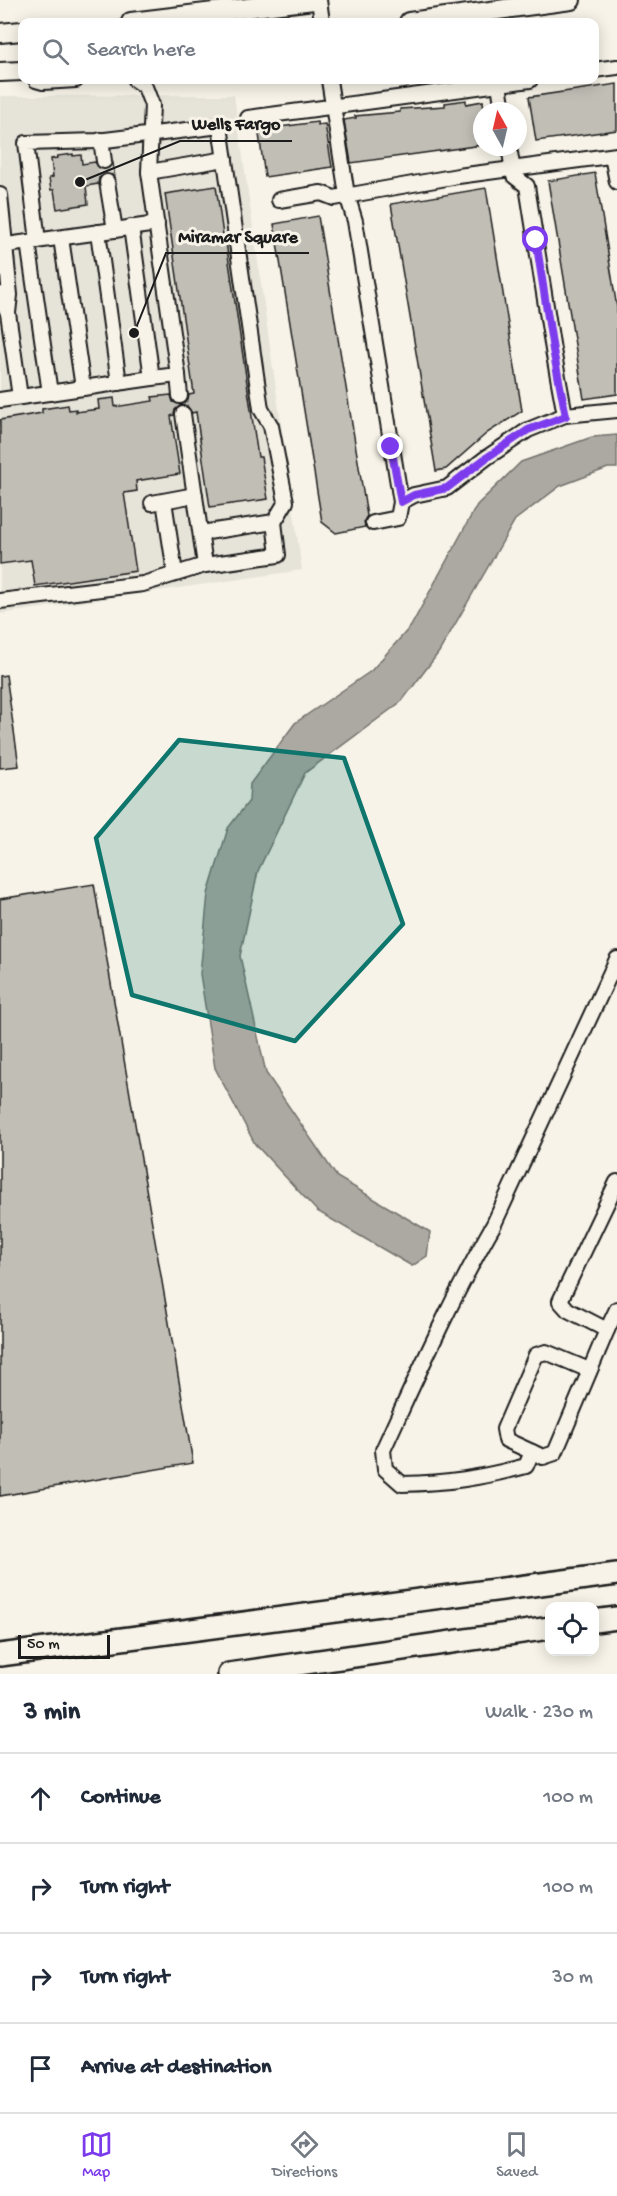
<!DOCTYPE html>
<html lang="en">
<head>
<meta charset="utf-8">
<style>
	:root { --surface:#fff; --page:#f6f6f7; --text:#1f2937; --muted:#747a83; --line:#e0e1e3; --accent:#7c3aed }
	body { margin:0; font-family:"Gochi Hand",sans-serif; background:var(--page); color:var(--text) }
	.controls { position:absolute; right:18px; bottom:18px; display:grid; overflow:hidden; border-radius:12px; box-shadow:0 3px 15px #0003 }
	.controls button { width:54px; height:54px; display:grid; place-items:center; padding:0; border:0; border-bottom:2px solid var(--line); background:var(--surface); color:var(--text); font:30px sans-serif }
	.compass { position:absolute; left:473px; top:102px; width:54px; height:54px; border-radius:50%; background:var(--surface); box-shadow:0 3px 15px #0003; rotate:352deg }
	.scale { position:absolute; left:18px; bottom:15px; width:92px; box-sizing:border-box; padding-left:6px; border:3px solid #1c1c1c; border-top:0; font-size:16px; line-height:21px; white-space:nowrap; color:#1c1c1c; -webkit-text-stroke:4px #f7f3e8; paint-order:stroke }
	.stop { position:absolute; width:18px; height:18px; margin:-14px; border:4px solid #7c3aed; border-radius:50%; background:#fff }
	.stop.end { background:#7c3aed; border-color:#fff; box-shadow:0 2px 6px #0008 }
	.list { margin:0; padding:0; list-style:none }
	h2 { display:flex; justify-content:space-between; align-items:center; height:78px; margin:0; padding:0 24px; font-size:26px }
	h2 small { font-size:20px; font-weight:400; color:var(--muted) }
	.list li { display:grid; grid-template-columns:39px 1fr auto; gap:18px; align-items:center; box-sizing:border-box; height:90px; padding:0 24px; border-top:2px solid var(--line) }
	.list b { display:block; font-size:22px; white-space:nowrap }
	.list em { font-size:20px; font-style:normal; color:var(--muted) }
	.icon { flex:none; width:33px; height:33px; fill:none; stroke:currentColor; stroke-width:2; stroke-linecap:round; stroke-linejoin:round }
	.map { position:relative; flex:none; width:617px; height:1674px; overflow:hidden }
	.search { position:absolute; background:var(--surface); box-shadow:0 3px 15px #0003; left:18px; right:18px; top:18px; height:66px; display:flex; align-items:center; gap:15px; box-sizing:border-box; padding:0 21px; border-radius:12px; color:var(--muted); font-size:22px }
	.sheet { height:438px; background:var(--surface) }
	nav { display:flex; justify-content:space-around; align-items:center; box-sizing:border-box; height:84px; border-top:2px solid var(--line); background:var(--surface); font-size:16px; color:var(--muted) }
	nav a { display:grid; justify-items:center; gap:3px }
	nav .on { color:var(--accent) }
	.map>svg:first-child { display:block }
	.built { fill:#e6e3d9 }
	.water { fill:#aca9a2; stroke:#72716c; stroke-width:1.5 }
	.building { fill:#c0beb5; stroke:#1c1c1c; stroke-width:1.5 }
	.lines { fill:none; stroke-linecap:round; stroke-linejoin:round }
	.minor-tunnel { stroke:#d6d3c9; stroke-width:14; stroke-dasharray:14 7; stroke-linecap:butt }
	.minor-casing { stroke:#1c1c1c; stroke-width:18 }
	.major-casing { stroke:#1c1c1c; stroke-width:22 }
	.highway-casing { stroke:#1c1c1c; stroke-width:26 }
	.minor { stroke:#f7f3e8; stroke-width:14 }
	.major { stroke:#f7f3e8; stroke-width:18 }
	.highway { stroke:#f7f3e8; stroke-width:21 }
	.route { stroke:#7c3aed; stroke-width:8 }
	.marked { fill:#0f766e; fill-opacity:0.2; stroke:#0f766e; stroke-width:4.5; stroke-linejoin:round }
	.leader { fill:none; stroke:#1c1c1c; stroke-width:2 }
	.callout-dot { fill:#1c1c1c; stroke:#f7f3e8; stroke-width:2 }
	.callout-label { font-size:18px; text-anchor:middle; font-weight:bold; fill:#1c1c1c; stroke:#f7f3e8; stroke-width:6; stroke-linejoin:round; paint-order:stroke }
</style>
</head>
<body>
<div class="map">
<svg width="617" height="1674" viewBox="0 0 617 1674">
	<rect width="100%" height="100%" fill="#f7f3e8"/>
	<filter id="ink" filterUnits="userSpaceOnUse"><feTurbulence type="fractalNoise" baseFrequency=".0167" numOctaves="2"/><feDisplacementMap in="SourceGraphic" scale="12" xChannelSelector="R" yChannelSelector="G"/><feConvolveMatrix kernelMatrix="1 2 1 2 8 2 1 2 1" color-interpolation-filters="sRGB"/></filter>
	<g filter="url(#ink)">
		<path class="built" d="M234,95L302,570L0,614V96Z"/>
		<path class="water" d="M617,435V468H608L560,486L515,520L439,652L402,701L305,773L258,871L240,956L266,1073L337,1177L430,1232L427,1256L412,1266L317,1211L255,1144L215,1068L200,974L208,894L228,828L249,801L250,784L295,723L371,671L411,626L477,505L521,462L592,437Z"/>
		<g class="building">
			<path d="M617,84V130L536,141L529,97Z"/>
			<path d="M466,100V104L483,101L484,111H482V145L351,163L344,120L356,118L355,116L400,112V109L445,106V103Z"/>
			<path d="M317,122L318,125L325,124L332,167L265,177L259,134L265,133V129Z"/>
			<path d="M73,154V156L81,155L82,164L95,162L101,170L109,168L113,163L115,178L111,174L105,173L99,178L98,184L86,186L88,204L57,209L54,190H51L49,178L53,177L51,159L58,158L57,156Z"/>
			<path d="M595,173L617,308V394L584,399L548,181Z"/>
			<path d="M216,186L223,235H225L258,457H261L268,499L210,507L196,412L192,413L187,406L181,405L175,410L174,415L171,416L180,474L136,481L137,491L124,493L136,571L35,586L31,560L0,564V420L42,413V409L68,405L69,410L76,409V412L99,409L98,400L114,398L115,407L153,401L152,397L171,395L173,402L181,405L188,400L189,395L194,394L165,194Z"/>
			<path d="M486,188L522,411L487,433L446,469L436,471L391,204Z"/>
			<path d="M318,216L367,516L364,521L365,527L336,533L322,522L274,224Z"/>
			<path d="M6,675L19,766L0,768V676Z"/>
			<path d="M94,884L193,1463L0,1496V899Z"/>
		</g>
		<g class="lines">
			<path class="minor-tunnel" d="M104,161L107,182"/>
			<g class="minor-casing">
				<g id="minor">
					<path d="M319,0L322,22"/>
					<path d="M594,70L617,67"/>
					<path d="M36,80L43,82L76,80"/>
					<path d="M135,80L145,87L152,105L149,172L178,375L152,378"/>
					<path d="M329,80L347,195L355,221L401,502L398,518L373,523"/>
					<path d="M499,84L503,111"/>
					<path d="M248,118L530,80"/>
					<path d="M101,140L104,161"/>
					<path d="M509,147L514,176L527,186L553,350L565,415"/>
					<path d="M612,156L617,182"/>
					<path d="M149,172L225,159"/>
					<path d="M107,182L115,230"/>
					<path d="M0,195L10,295L8,313L0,294"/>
					<path d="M279,200L321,193L334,198L458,176L617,155"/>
					<path d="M98,232L119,383"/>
					<path d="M61,238L83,388"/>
					<path d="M28,242L50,393"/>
					<path d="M0,246L157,224"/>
					<path d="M8,313L20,397"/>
					<path d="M178,375L180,396"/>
					<path d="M0,400L152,378L131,227"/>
					<path d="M183,414L205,565"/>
					<path d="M164,501L175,573"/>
					<path d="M401,502L414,495L447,488L486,458L528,430L565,415L617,410"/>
					<path d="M152,503L195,495"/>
					<path d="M201,533L274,522"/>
					<path d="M0,601L143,584L205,565L278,555L274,522L286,502L271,426L261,409L220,126L97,141L26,143L38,241"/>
					<path d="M607,1330L617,1309"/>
					<path d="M589,1370L546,1352L536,1355L504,1429L506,1440L543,1457L555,1453L607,1330L568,1310L560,1301L617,1182"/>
					<path d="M532,1452L526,1466C481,1478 448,1483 402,1484L385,1469L383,1450C418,1374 452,1297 494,1224L617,959"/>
				</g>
			</g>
			<g class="major-casing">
				<g id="major">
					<path d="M131,22L314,0"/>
					<path d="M409,22L571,0"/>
					<path d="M0,33L22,31"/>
					<path d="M0,72L22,71"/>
				</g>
			</g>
			<g class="highway-casing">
				<g id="highway">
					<path d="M594,1621L617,1618"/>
					<path d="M0,1655L617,1574"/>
					<path d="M229,1674L550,1628"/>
				</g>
			</g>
			<use href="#minor" class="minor"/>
			<use href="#major" class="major"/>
			<use href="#highway" class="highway"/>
		</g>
	</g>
	<g class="lines" filter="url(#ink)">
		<path class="route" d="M391,447L401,502L414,495L447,488L486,458L528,430L566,416L553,350L536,240"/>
	</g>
	<path class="marked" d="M179,740L344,758L403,924L295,1041L132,995L96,838Z"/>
	<path class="leader" d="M80 182L180 141H292M134 333L166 253H309"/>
	<g class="callout-dot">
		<circle cx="80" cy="182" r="6"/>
		<circle cx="134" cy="333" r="6"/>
	</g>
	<g class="callout-label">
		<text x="236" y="129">Wells Fargo</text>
		<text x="238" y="242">Miramar Square</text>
	</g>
</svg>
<div class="controls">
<button><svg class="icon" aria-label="locate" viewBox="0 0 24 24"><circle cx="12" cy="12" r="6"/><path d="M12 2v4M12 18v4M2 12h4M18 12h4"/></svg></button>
</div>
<svg class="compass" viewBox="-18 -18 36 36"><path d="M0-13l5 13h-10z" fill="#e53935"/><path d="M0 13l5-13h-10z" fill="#747a83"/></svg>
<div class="scale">50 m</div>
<div class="stop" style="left:536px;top:240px"></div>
<div class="stop end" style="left:391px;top:447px"></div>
<div class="search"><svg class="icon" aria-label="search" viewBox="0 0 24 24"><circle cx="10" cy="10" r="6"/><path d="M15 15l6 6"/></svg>Search here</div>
</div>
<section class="sheet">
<h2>3 min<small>Walk · 230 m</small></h2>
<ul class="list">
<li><svg class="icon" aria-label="ahead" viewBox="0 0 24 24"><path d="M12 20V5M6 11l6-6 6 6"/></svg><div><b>Continue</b></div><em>100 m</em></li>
<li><svg class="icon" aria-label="right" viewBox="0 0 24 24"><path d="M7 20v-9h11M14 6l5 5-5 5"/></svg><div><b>Turn right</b></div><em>100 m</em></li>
<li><svg class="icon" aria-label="right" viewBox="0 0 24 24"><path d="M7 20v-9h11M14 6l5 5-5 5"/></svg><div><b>Turn right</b></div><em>30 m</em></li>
<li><svg class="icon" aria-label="arrive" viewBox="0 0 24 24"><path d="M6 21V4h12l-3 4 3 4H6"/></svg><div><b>Arrive at destination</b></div></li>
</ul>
</section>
<nav>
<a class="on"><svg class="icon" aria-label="map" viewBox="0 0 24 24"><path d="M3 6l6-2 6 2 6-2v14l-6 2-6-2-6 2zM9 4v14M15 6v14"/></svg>Map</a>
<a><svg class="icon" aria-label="directions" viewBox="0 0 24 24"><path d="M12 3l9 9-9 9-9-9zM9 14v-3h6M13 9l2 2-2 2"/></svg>Directions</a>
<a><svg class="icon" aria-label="saved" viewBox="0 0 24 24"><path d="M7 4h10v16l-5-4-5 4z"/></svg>Saved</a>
</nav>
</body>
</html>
